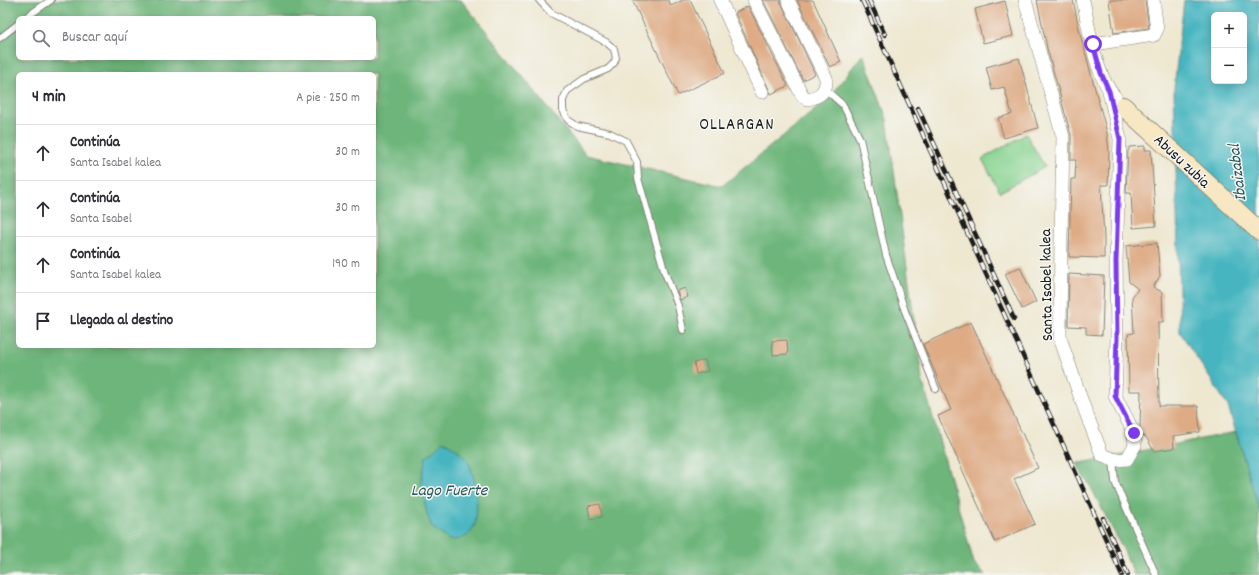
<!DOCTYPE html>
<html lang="es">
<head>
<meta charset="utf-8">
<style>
	:root { --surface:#fff; --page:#f7f7f7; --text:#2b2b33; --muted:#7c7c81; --line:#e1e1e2 }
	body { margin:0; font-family:Dekko,sans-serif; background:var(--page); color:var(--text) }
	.controls { position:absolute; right:12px; top:12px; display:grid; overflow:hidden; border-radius:6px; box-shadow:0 2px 10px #0003 }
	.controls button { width:36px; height:36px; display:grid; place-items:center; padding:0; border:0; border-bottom:1px solid var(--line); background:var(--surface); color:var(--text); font:20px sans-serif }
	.stop { position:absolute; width:12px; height:12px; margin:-9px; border:3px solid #7c3aed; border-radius:50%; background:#fff }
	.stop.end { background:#7c3aed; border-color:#fff; box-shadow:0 1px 4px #0008 }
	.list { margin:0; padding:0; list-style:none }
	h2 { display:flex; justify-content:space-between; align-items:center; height:52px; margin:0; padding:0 16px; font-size:17px }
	h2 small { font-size:13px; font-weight:400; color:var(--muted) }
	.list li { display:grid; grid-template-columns:26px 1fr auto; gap:12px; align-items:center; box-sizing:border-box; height:56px; padding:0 16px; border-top:1px solid var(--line) }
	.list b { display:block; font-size:15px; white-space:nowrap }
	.list p { margin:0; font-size:13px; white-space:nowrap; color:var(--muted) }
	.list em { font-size:13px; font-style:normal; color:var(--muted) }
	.icon { flex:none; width:22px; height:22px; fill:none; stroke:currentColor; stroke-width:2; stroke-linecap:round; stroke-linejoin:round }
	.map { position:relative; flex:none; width:1259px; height:575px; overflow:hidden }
	.search { position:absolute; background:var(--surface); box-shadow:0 2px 10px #0003; left:16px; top:16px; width:360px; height:44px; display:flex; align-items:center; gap:10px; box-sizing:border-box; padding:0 14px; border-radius:6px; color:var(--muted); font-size:15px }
	.panel { position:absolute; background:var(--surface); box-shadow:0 2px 10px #0003; left:16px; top:72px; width:360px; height:276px; border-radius:6px }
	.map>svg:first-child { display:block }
	.green { fill:#87d390; stroke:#527856 }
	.forest { fill:#6db57a; stroke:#44684b; fill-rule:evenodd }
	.water { fill:#46b5c0; stroke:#31686e; fill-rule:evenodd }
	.building { fill:#deab85 }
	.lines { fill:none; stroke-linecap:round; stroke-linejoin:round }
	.lane-casing { stroke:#858276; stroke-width:8 }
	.street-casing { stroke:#858276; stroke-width:14 }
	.secondary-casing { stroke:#858276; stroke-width:20 }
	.lane { stroke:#fff; stroke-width:6 }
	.street { stroke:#fff; stroke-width:13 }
	.secondary { stroke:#f8e7c3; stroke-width:18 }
	.rail-casing { stroke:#1c1c1c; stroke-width:4.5 }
	.rail { stroke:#f6f6f2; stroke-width:3; stroke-dasharray:9; stroke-linecap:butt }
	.route { stroke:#7c3aed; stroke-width:5 }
	.labels { text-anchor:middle; stroke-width:3; stroke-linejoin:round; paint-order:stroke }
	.street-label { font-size:16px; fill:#1c1c1c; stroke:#f6f6f2 }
	.neighbourhood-label { font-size:17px; letter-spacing:1px; fill:#1c1c1c; stroke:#f6f6f2 }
	.water-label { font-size:17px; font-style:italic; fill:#2d595e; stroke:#f6f6f2 }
</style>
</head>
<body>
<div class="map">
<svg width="1259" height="575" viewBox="0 0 1259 575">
	<rect width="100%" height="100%" fill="#f6f6f2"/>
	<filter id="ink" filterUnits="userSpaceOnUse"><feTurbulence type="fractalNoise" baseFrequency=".025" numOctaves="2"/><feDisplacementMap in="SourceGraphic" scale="8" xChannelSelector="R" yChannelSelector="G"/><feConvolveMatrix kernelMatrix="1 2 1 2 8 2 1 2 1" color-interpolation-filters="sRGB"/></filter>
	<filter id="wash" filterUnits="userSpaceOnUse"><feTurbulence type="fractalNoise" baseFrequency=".012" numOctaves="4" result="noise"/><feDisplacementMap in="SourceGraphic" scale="16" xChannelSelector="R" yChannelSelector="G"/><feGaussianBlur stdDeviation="0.9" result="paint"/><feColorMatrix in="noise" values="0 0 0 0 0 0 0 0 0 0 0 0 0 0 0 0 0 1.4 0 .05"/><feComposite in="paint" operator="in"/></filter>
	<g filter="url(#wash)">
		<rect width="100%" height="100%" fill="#eee8d1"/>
		<path class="green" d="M1026,134L1045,167L1000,192L982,159Z"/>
		<g class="forest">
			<path d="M0,0H461L586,155L722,186L827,100L863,54L887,119L922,379L974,563L986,575H0ZM18,18H374V58H18ZM18,74H374V346H18Z"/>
			<path d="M1236,432L1259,509V575H1134L1124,551L1088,482L1083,476L1077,463H1081Z"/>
		</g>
		<g class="water">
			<path d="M1184,0H1259V509L1228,406L1180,332L1174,88ZM1214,15H1244V81H1214Z"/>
			<path d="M444,441C452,446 460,451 466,458C476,471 482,519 471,532C465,539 457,540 449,540L432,527L427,514L421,482L426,457Z"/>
		</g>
		<g id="blocks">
			<g class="building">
				<path d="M632,0H668L671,6L683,0H690L725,73L678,95Z"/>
				<path d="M763,0H780L815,74L803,80Z"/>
				<path d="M797,0H813L841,62L830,67Z"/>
				<path d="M1037,0H1073L1080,33L1107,133L1109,152L1108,185H1101L1104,237V258L1069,257L1071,179H1075L1076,160H1071V135L1047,48Z"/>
				<path d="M1109,0H1145L1149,28L1114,33Z"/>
				<path d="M1005,1L1013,36L983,43L975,9Z"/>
				<path d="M748,6L788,86L771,94L735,13Z"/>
				<path d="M1019,58L1038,128L1004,138L998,118L1012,114L1004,87L992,90L986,67Z"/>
				<path d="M1145,146V150H1151L1156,226L1133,228L1131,193H1126L1128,151L1129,150V147Z"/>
				<path d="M1157,243L1160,276L1153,287L1162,292L1163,322H1158L1159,406H1198L1200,432L1173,436L1174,448L1154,451L1146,437L1142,435L1140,428L1141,391H1129L1128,334L1134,333L1132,297L1138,289L1129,282L1126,246Z"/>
				<path d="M1020,267L1036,302L1022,309L1005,274Z"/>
				<path d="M1069,274L1104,276L1102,335L1086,334V327L1068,326Z"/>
				<path d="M685,288L688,297L680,300L677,291Z"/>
				<path d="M971,322L1038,468L1014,479L1035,524L995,542L938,416L951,410L923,344Z"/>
				<path d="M787,340L788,354L773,355L772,341Z"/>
				<path d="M705,360L708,371L696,374L694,363Z"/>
				<path d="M600,504L602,517L590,519L588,506Z"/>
			</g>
		</g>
	</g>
	<g filter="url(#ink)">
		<use href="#blocks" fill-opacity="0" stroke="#858276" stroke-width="1"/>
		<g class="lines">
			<g class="lane-casing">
				<g id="lane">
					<path d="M539,0L551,13L606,42L614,49L616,58L614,63L608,69L584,79L567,91L563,100V110L568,120L577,126L610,133L626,141L637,162L638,178L665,273L678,306L683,330"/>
					<path d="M25,18L51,0"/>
					<path d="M0,38L18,24"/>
					<path d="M825,89L843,105L860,139L886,255L905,311L936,389"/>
					<path d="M1113,459L1115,482L1156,575"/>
				</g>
			</g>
			<g class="street-casing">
				<g id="street">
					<path d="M720,0L762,92"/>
					<path d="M754,0L802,95L807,99C820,97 827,91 826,78L788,0"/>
					<path d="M1025,0L1063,137L1061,239L1060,338L1082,402L1102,455L1116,460L1127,459L1135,445L1134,433L1115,396L1117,338L1116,261L1120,139L1109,91"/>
					<path d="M1083,0C1089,28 1095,76 1115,97"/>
					<path d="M1093,44L1154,35L1157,29L1153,0"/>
				</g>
			</g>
			<g class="secondary-casing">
				<path id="secondary" d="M1123,106L1259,231"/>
			</g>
			<use href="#lane" class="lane"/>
			<use href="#street" class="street"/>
			<use href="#secondary" class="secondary"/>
			<g class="rail-casing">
				<g id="rail">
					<path d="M862,0L1122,575"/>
					<path d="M869,0L885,35"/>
					<path d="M918,108L1014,319"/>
					<path d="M1103,518L1128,575"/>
				</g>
			</g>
			<use href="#rail" class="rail"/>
		</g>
	</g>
	<g class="lines" filter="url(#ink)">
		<path class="route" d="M1093,44L1101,73L1109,91L1120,139L1116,261L1117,338L1115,396L1134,433"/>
	</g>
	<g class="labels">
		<g class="street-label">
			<text transform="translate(1183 160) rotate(43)" y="6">Abusu zubia</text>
			<text transform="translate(1045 285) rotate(-91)" y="6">Santa Isabel kalea</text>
		</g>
		<g class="neighbourhood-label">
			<text x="737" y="129">OLLARGAN</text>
		</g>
		<g class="water-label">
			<text transform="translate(1236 173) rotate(-97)" y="6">Ibaizabal</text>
			<text x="449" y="495">Lago Fuerte</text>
		</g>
	</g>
</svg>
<div class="controls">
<button>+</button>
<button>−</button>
</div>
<div class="stop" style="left:1093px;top:44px"></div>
<div class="stop end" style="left:1134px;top:433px"></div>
<div class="search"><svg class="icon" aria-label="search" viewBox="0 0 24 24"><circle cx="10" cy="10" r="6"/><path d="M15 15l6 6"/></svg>Buscar aquí</div>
<section class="panel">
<h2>4 min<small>A pie · 250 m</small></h2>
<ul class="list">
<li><svg class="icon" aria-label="ahead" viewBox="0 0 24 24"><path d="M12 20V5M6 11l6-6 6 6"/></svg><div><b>Continúa</b><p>Santa Isabel kalea</p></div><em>30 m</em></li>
<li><svg class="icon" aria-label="ahead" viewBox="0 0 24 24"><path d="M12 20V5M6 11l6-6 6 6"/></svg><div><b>Continúa</b><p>Santa Isabel</p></div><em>30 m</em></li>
<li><svg class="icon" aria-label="ahead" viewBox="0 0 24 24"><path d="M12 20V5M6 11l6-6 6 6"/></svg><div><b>Continúa</b><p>Santa Isabel kalea</p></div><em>190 m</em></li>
<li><svg class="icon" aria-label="arrive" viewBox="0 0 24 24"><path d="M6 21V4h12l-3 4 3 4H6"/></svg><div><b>Llegada al destino</b></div></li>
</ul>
</section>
</div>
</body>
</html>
